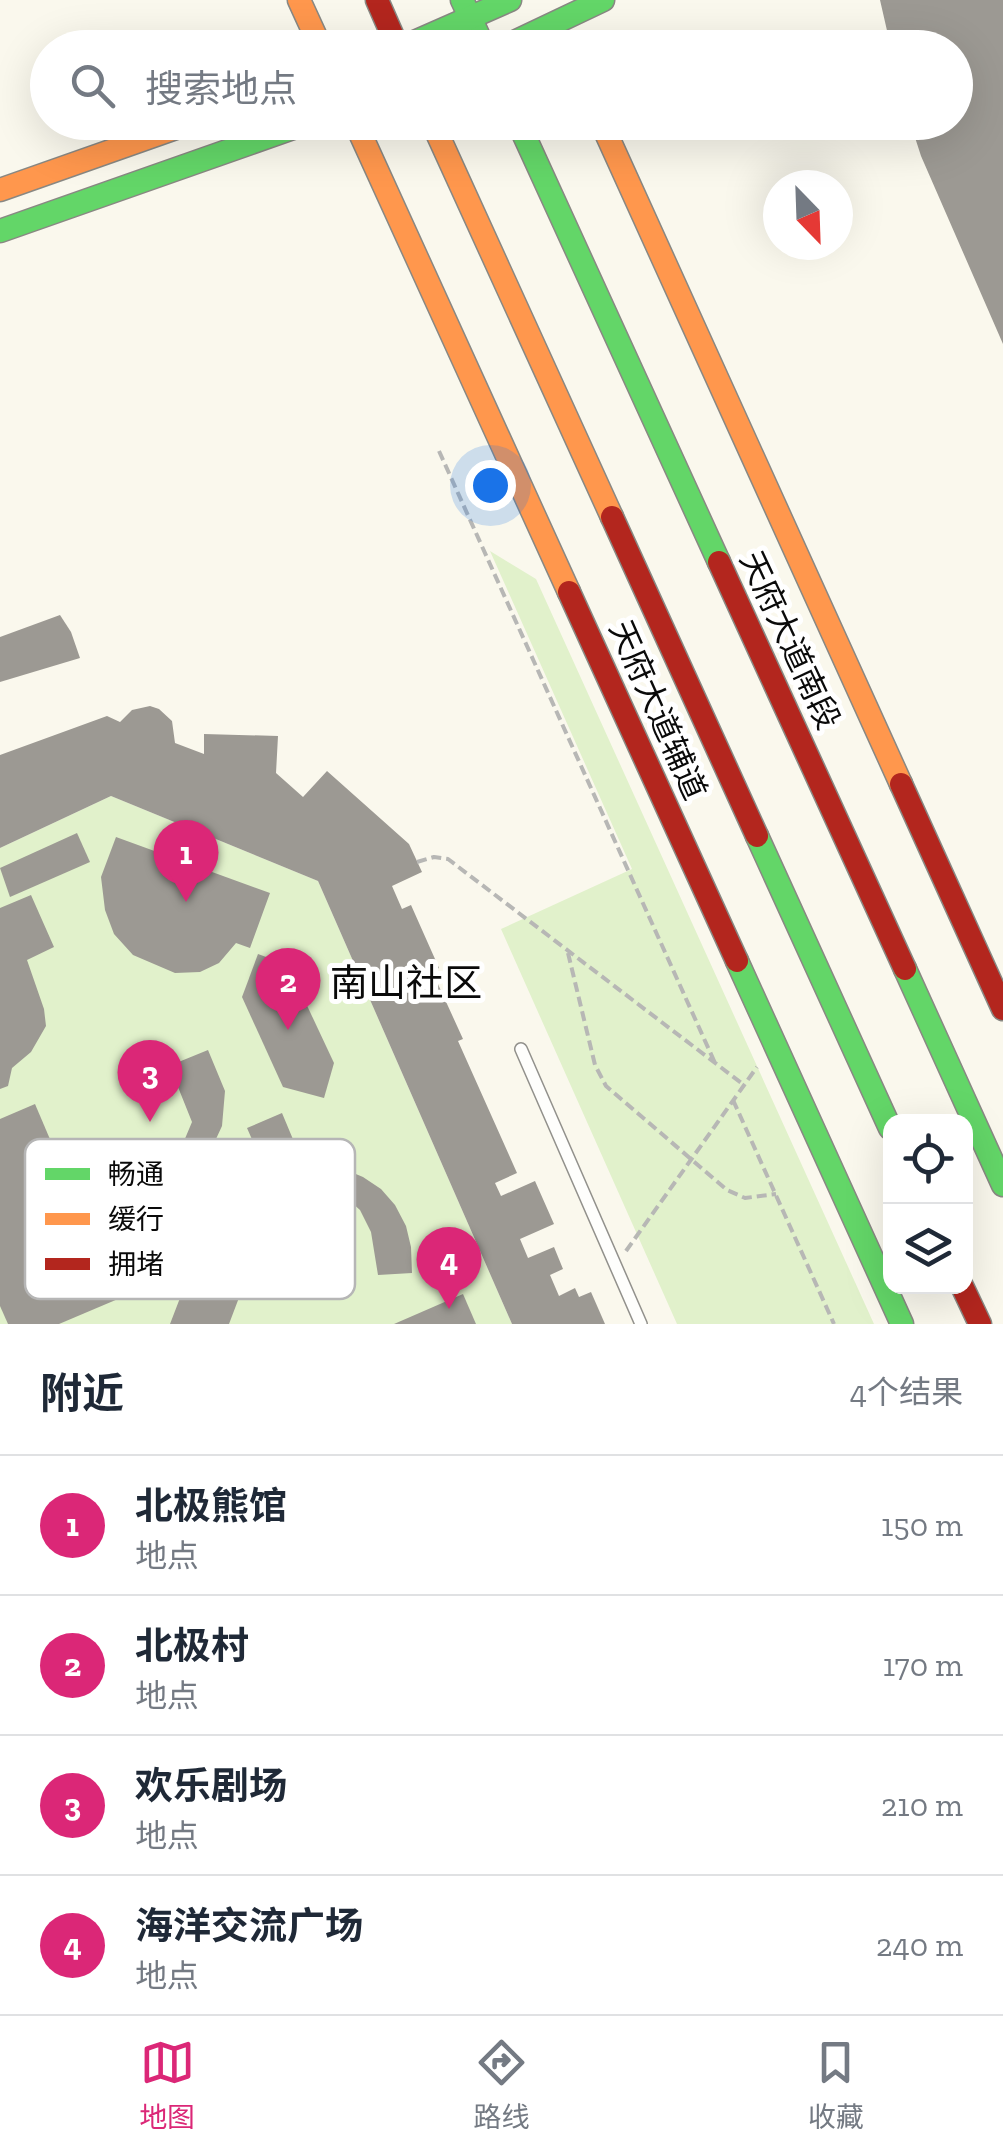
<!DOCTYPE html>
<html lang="zh">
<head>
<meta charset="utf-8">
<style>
	:root { --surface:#fff; --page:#f6f6f7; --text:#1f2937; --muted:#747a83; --line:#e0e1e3; --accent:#db2777 }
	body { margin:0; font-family:"Zilla Slab","Noto Sans SC",serif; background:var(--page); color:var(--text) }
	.controls { position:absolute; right:30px; bottom:30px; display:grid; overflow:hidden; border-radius:20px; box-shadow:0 10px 40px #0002 }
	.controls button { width:90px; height:90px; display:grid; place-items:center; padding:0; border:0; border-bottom:2px solid var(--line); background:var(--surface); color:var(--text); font:50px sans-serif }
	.compass { position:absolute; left:763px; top:170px; width:90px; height:90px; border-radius:50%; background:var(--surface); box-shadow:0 10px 40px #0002; rotate:157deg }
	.you { position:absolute; left:490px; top:485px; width:35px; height:35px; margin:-25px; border:8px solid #fff; border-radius:50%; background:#1a73e8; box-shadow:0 0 0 15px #1a73e833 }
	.badge { display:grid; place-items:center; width:65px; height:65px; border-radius:50%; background:var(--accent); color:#fff; font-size:32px; font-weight:700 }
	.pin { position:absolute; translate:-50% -82px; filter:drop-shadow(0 2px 5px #0008) }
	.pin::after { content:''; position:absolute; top:52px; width:35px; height:30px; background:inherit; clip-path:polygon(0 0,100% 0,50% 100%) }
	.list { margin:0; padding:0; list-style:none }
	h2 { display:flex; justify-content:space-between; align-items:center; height:130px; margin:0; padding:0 40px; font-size:42px }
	h2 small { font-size:32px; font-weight:400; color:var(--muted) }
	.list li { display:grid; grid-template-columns:65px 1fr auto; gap:30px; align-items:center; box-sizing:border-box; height:140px; padding:0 40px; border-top:2px solid var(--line) }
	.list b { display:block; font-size:38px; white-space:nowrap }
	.list p { margin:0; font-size:32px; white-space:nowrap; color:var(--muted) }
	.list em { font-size:32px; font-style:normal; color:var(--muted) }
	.icon { flex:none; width:55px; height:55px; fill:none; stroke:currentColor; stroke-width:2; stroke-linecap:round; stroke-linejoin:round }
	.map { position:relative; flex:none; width:1003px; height:1324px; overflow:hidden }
	.search { position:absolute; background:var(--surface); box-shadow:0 10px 40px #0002; left:30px; right:30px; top:30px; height:110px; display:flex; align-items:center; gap:25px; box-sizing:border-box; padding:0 35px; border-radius:55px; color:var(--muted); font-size:38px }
	.sheet { height:690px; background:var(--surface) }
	nav { display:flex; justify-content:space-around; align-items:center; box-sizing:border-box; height:140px; border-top:2px solid var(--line); background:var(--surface); font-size:28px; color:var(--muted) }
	nav a { display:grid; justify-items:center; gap:5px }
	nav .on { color:var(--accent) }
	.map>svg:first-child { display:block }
	.green { fill:#e1f1cb }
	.building { fill:#9c9993 }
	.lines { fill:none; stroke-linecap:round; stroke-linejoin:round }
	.lane-casing { stroke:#92918c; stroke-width:14 }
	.fast-casing { stroke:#898883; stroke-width:25 }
	.slow-casing { stroke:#898883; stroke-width:25 }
	.jam-casing { stroke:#898883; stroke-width:25 }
	.path { stroke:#b7b7b5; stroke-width:4; stroke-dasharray:10 5; stroke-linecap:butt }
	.lane { stroke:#fefefc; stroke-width:11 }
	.fast { stroke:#63d668; stroke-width:22 }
	.slow { stroke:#ff974d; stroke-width:22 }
	.jam { stroke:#b3261e; stroke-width:22 }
	.labels { text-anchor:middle; stroke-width:10; stroke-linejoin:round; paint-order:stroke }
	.street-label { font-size:32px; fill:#0a0a0a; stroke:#fff }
	.quarter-label { font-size:38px; fill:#0a0a0a; stroke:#fff }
	.key { fill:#fff; stroke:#b6b6b6; stroke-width:2.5 }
	.key-label { font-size:28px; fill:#0a0a0a }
</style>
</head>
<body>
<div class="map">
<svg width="1003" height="1324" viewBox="0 0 1003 1324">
	<rect width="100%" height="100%" fill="#faf8ed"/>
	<g class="green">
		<path d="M490,551L536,579L874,1324H677L501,929L632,869Z"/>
		<path d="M111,796L318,881L512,1324H0V848Z"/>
	</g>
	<g class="building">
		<path d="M880,0H1003V344L921,156L910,122H956V48H891Z"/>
		<path d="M60,615L71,632L80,658L0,682V637Z"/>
		<path d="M150,706L159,709L172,721L175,743L204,754V734L278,736L276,773L303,797L327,771L409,844L422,872L392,886L402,909L411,905L439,968L432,971L463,1039L458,1041L517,1173L495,1183L501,1196L535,1181L554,1224L520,1239L528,1258L554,1247L563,1269L550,1275L559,1296L575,1288L579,1297L591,1292L605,1324H512L318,881L111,796L0,848V755L107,716L120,722L132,710Z"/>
		<path d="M77,833L90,862L10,897L0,868Z"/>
		<path d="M116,837L270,893L250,948L236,943L219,963L200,972L175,973L133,955L114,934L105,910L101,877Z"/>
		<path d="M31,895L54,947L27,960L44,1009L46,1026L31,1052L12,1068L8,1086L0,1089V908Z"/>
		<path d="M258,954L288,965L334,1063L324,1098L283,1087L242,997Z"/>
		<path d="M208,1050L225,1091L222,1126L210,1152L184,1141L192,1122L178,1087L163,1094L154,1072Z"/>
		<path d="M35,1104L118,1299L59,1324H8L0,1306V1119Z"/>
		<path d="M282,1113L305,1168L339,1167L363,1177L381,1189L395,1205L406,1226L411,1247L412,1273L378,1275L371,1232L360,1210L343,1195L321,1188L279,1201L247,1128Z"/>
		<path d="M195,1193L251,1213L223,1289L240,1295L229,1324H170L195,1259L186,1255L200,1218L187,1213Z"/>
		<path d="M463,1294L476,1324H394Z"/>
	</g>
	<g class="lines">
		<g class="lane-casing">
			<path id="lane" d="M521,1049L641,1324"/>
		</g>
		<g class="fast-casing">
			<g id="fast">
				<path d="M462,0L471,19"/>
				<path d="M471,19L484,48"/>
				<path d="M401,48L510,0"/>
				<path d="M502,48L603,0"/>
				<path d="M518,122L719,562"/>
				<path d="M0,231L310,122"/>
				<path d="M757,836L890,1128"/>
				<path d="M737,961L902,1324"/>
				<path d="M905,969L1003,1185"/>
			</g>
		</g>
		<g class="slow-casing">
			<g id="slow">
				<path d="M299,0L321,48"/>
				<path d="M355,122L569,592"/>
				<path d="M432,122L612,517"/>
				<path d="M601,122L901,784"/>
				<path d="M0,190L193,122"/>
			</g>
		</g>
		<g class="jam-casing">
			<g id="jam">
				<path d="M377,0L398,48"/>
				<path d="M612,517L757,836"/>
				<path d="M719,562L905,969"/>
				<path d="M569,592L737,961"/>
				<path d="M901,784L1003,1009"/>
				<path d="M962,1286L980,1324"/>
			</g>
		</g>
		<g class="path">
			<path d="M439,451L715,1063"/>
			<path d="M417,862L434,857L448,859L744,1085"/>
			<path d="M568,953L595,1065L606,1086L727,1190L745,1198L776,1194"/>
			<path d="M733,1100L834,1324"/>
			<path d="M626,1251L757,1067"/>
		</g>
		<use href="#lane" class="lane"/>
		<use href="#fast" class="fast"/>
		<use href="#slow" class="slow"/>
		<use href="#jam" class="jam"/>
	</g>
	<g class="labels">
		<g class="street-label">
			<text transform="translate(790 640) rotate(65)" y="11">天府大道南段</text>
			<text transform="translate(658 710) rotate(66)" y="11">天府大道辅道</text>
		</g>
		<g class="quarter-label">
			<text x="406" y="996">南山社区</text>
		</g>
	</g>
	<rect x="25" y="1139" width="330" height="160" rx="15" class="key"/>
	<rect x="45" y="1168" width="45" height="12" fill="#63d668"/>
	<rect x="45" y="1213" width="45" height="12" fill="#ff974d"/>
	<rect x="45" y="1258" width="45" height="12" fill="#b3261e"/>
	<g class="key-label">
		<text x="108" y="1184">畅通</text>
		<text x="108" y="1229">缓行</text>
		<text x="108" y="1274">拥堵</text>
	</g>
</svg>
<div class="controls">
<button><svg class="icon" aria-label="locate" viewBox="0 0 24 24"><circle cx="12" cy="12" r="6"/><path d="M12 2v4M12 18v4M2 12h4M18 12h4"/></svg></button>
<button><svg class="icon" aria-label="layers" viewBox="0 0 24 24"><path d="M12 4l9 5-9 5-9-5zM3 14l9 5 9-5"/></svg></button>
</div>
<svg class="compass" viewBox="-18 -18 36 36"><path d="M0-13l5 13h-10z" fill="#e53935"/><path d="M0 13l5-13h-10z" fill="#747a83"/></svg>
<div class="you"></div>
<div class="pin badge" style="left:186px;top:902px">1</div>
<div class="pin badge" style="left:288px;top:1030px">2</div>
<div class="pin badge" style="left:150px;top:1122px">3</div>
<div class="pin badge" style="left:449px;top:1309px">4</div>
<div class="search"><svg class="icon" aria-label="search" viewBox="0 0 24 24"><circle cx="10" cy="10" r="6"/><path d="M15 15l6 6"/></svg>搜索地点</div>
</div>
<section class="sheet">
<h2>附近<small>4个结果</small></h2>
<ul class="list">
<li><span class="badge">1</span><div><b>北极熊馆</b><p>地点</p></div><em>150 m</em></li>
<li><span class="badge">2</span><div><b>北极村</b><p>地点</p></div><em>170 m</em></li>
<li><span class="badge">3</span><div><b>欢乐剧场</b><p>地点</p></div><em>210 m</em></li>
<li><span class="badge">4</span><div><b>海洋交流广场</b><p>地点</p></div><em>240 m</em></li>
</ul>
</section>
<nav>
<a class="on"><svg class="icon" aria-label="map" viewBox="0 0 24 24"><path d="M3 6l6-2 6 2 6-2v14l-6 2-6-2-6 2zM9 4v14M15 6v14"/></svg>地图</a>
<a><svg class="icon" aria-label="directions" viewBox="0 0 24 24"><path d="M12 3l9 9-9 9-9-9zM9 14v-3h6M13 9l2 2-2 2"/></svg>路线</a>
<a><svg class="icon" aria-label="saved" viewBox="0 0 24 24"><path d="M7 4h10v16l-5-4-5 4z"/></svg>收藏</a>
</nav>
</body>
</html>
